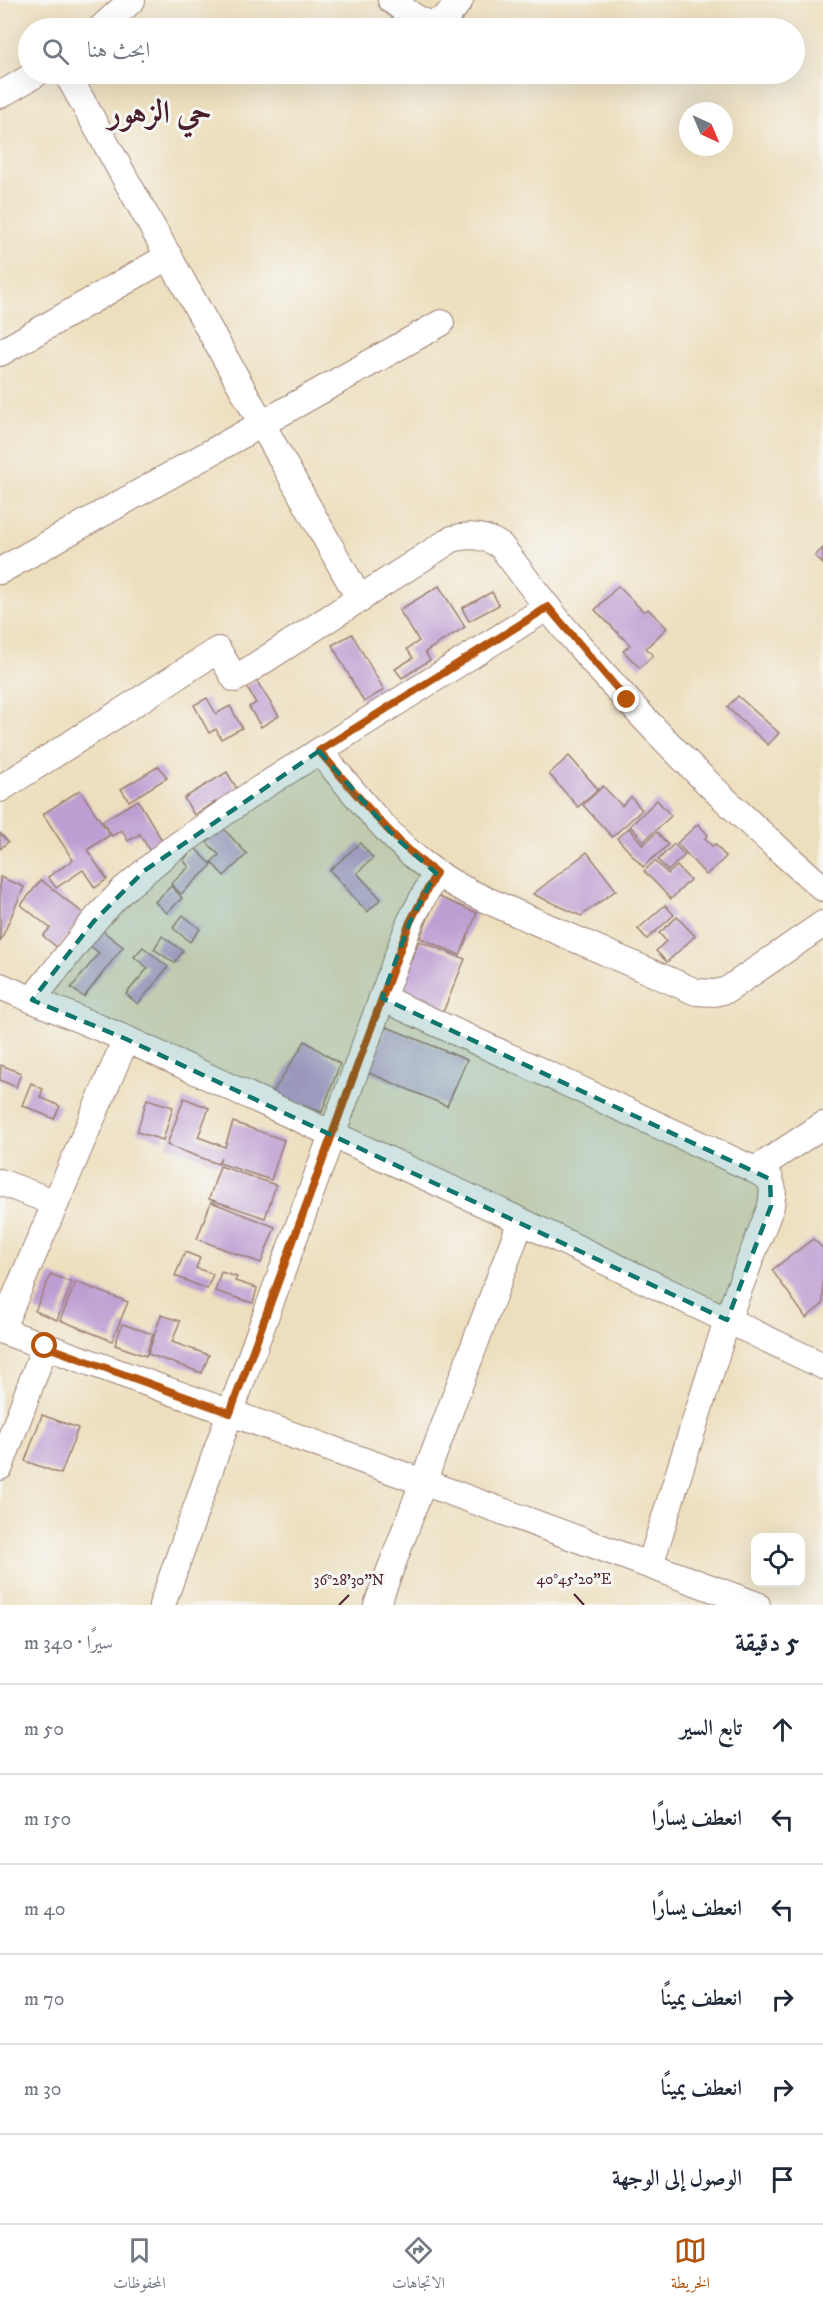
<!DOCTYPE html>
<html lang="ar">
<head>
<meta charset="utf-8">
<style>
	:root { --surface:#fff; --page:#f2f2f3; --text:#1f2937; --muted:#747a83; --line:#e0e1e3; --accent:#b45309 }
	body { margin:0; font-family:"IM FELL DW Pica",Amiri,serif; background:var(--page); color:var(--text); direction:rtl }
	.controls { position:absolute; right:18px; bottom:18px; display:grid; overflow:hidden; border-radius:12px; box-shadow:0 6px 24px #0002 }
	.controls button { width:54px; height:54px; display:grid; place-items:center; padding:0; border:0; border-bottom:2px solid var(--line); background:var(--surface); color:var(--text); font:30px sans-serif }
	.compass { position:absolute; left:679px; top:102px; width:54px; height:54px; border-radius:50%; background:var(--surface); box-shadow:0 6px 24px #0002; rotate:136deg }
	.stop { position:absolute; width:18px; height:18px; margin:-14px; border:4px solid #b45309; border-radius:50%; background:#fff }
	.stop.end { background:#b45309; border-color:#fff; box-shadow:0 2px 6px #0008 }
	.list { margin:0; padding:0; list-style:none }
	h2 { display:flex; justify-content:space-between; align-items:center; height:78px; margin:0; padding:0 24px; font-size:26px }
	h2 small { font-size:20px; font-weight:400; color:var(--muted) }
	.list li { display:grid; grid-template-columns:39px 1fr auto; gap:18px; align-items:center; box-sizing:border-box; height:90px; padding:0 24px; border-top:2px solid var(--line) }
	.list b { display:block; font-size:22px; white-space:nowrap }
	.list em { font-size:20px; font-style:normal; color:var(--muted) }
	.icon { flex:none; width:33px; height:33px; fill:none; stroke:currentColor; stroke-width:2; stroke-linecap:round; stroke-linejoin:round }
	.map { position:relative; flex:none; width:823px; height:1605px; overflow:hidden; direction:ltr }
	.search { position:absolute; background:var(--surface); box-shadow:0 6px 24px #0002; left:18px; right:18px; top:18px; height:66px; display:flex; align-items:center; gap:15px; box-sizing:border-box; padding:0 21px; border-radius:33px; color:var(--muted); font-size:22px }
	.sheet { height:618px; background:var(--surface) }
	nav { display:flex; justify-content:space-around; align-items:center; box-sizing:border-box; height:84px; border-top:2px solid var(--line); background:var(--surface); font-size:16px; color:var(--muted) }
	nav a { display:grid; justify-items:center; gap:3px }
	nav .on { color:var(--accent) }
	.map>svg:first-child { display:block }
	.building { fill:#be9ed2 }
	.lines { fill:none; stroke-linecap:round; stroke-linejoin:round }
	.minor-casing { stroke:#9c7f74; stroke-width:28 }
	.minor { stroke:#fff; stroke-width:26 }
	.route { stroke:#b45309; stroke-width:8 }
	.marked { fill:#0f766e; fill-opacity:0.2; stroke:#0f766e; stroke-width:4.5; stroke-dasharray:12 8; stroke-linejoin:round }
	.ticks { fill:none; stroke:#4a1f2b; stroke-width:2 }
	.labels { text-anchor:middle; stroke-width:6; stroke-linejoin:round; paint-order:stroke }
	.district-label { font-size:32px; font-weight:bold; fill:#4a1f2b; stroke:#f6f6f2 }
	.ticks-label { font-size:15px; text-anchor:middle; fill:#4a1f2b; stroke:#f6f6f2; stroke-width:6; stroke-linejoin:round; paint-order:stroke }
</style>
</head>
<body>
<div class="map">
<svg width="823" height="1605" viewBox="0 0 823 1605">
	<rect width="100%" height="100%" fill="#f6f6f2"/>
	<filter id="ink" filterUnits="userSpaceOnUse"><feTurbulence type="fractalNoise" baseFrequency=".0167" numOctaves="2"/><feDisplacementMap in="SourceGraphic" scale="12" xChannelSelector="R" yChannelSelector="G"/><feConvolveMatrix kernelMatrix="1 2 1 2 8 2 1 2 1" color-interpolation-filters="sRGB"/></filter>
	<filter id="wash" filterUnits="userSpaceOnUse"><feTurbulence type="fractalNoise" baseFrequency=".008" numOctaves="4" result="noise"/><feDisplacementMap in="SourceGraphic" scale="24" xChannelSelector="R" yChannelSelector="G"/><feGaussianBlur stdDeviation="1.35" result="paint"/><feColorMatrix in="noise" values="0 0 0 0 0 0 0 0 0 0 0 0 0 0 0 0 0 1.4 0 .05"/><feComposite in="paint" operator="in"/></filter>
	<g filter="url(#wash)">
		<rect width="100%" height="100%" fill="#eddfbe"/>
		<g id="blocks">
			<g class="building">
				<path d="M823,548V564L815,556Z"/>
				<path d="M439,586L465,627L425,652L430,660L402,678L395,669L413,658L407,649L419,641L399,610Z"/>
				<path d="M618,586L644,612L648,609L667,628L646,648L653,655L640,668L623,651L630,645L595,610Z"/>
				<path d="M492,592L499,605L469,621L462,608Z"/>
				<path d="M352,634L384,690L364,702L332,645Z"/>
				<path d="M256,680L279,716L261,727L249,707L256,703L246,686Z"/>
				<path d="M738,696L779,733L768,745L727,707Z"/>
				<path d="M207,698L216,714L230,706L242,728L221,739L216,729L209,733L194,705Z"/>
				<path d="M569,756L598,789L578,807L549,774Z"/>
				<path d="M159,766L167,778L129,801L121,789Z"/>
				<path d="M227,772L237,789L194,815L184,798Z"/>
				<path d="M603,786L622,806L631,797L642,810L612,837L583,805Z"/>
				<path d="M80,790L110,835L87,850L107,879L95,888L83,870L56,888L48,877L73,860L43,814Z"/>
				<path d="M138,800L166,847L152,855L140,834L128,841L122,830L112,836L102,821Z"/>
				<path d="M657,800L671,816L644,841L630,826Z"/>
				<path d="M698,824L708,835L705,838L712,846L715,844L726,857L706,875L677,843Z"/>
				<path d="M221,826L247,854L224,876L211,862L219,855L205,840Z"/>
				<path d="M629,828L643,845L657,832L668,845L643,867L617,838Z"/>
				<path d="M0,833L8,842L0,849Z"/>
				<path d="M360,843L373,858L357,873L381,899L367,912L330,870Z"/>
				<path d="M674,844L685,855L668,871L658,860Z"/>
				<path d="M195,848L212,865L181,894L171,884L189,867L183,860Z"/>
				<path d="M587,852L616,890L581,916L533,894Z"/>
				<path d="M655,861L668,874L677,866L690,880L671,899L644,871Z"/>
				<path d="M0,877L24,887L0,942Z"/>
				<path d="M41,880L84,914L58,948L43,936L50,928L21,905Z"/>
				<path d="M171,886L182,898L167,913L155,902Z"/>
				<path d="M437,896L477,913L460,955L420,938Z"/>
				<path d="M665,905L674,915L647,939L638,929Z"/>
				<path d="M183,915L200,929L190,942L173,928Z"/>
				<path d="M677,917L695,936L667,962L656,951L666,941L659,933Z"/>
				<path d="M99,928L123,947L84,997L71,988L99,953L87,943Z"/>
				<path d="M162,936L183,951L174,963L154,949Z"/>
				<path d="M419,941L465,959L443,1012L397,993Z"/>
				<path d="M143,947L168,967L138,1004L126,994L148,968L134,957Z"/>
				<path d="M387,1027L467,1060L447,1106L367,1072Z"/>
				<path d="M305,1041L340,1064L322,1112L271,1095Z"/>
				<path d="M1,1065L21,1073L16,1087L0,1080Z"/>
				<path d="M31,1083L43,1089L40,1097L60,1106L54,1119L22,1105Z"/>
				<path d="M184,1098L209,1108L198,1137L225,1147L233,1122L284,1140L271,1180L219,1163L221,1157L218,1164L167,1145Z"/>
				<path d="M147,1099L173,1107L163,1140L137,1132Z"/>
				<path d="M220,1166L276,1185L265,1218L209,1199Z"/>
				<path d="M211,1202L275,1227L261,1263L197,1239Z"/>
				<path d="M813,1239L823,1248V1304L806,1318L772,1270Z"/>
				<path d="M185,1252L200,1258L196,1268L213,1274L207,1289L175,1276Z"/>
				<path d="M221,1272L237,1277L235,1281L257,1288L253,1303L215,1291Z"/>
				<path d="M51,1274L72,1283L57,1320L35,1311Z"/>
				<path d="M76,1282L128,1302L112,1341L60,1320Z"/>
				<path d="M161,1315L180,1321L172,1342L209,1355L202,1373L148,1354Z"/>
				<path d="M122,1324L153,1334L146,1356L115,1345Z"/>
				<path d="M42,1415L78,1428L61,1474L25,1461Z"/>
			</g>
		</g>
	</g>
	<g filter="url(#ink)">
		<use href="#blocks" fill-opacity="0" stroke="#9c7f74" stroke-width="1.5"/>
		<g class="lines">
			<g class="minor-casing">
				<g id="minor">
					<path d="M391,0C421,22 434,38 460,0"/>
					<path d="M101,28L132,0"/>
					<path d="M67,74L360,600"/>
					<path d="M0,95L36,74"/>
					<path d="M0,353L169,256"/>
					<path d="M0,571L441,323"/>
					<path d="M319,751C350,787 380,827 415,857C436,875 458,887 482,898L696,992L715,993L727,990L823,924"/>
					<path d="M0,789L218,650L235,679L452,539C470,534 485,535 501,546C524,576 546,607 571,636C647,727 733,811 823,888"/>
					<path d="M0,986L126,1039L521,1221L823,1366"/>
					<path d="M382,998L755,1170L770,1179L773,1190L771,1206L727,1320L650,1565"/>
					<path d="M32,1000L94,921L122,891L168,852L253,793L548,607"/>
					<path d="M755,1170L823,1125"/>
					<path d="M0,1182L56,1203"/>
					<path d="M0,1330L423,1482L757,1605"/>
					<path d="M1,1330L126,1039"/>
					<path d="M0,1467L45,1346"/>
					<path d="M162,1605L230,1413L410,922L436,873"/>
					<path d="M377,1605L521,1221"/>
				</g>
			</g>
			<use href="#minor" class="minor"/>
		</g>
	</g>
	<g class="lines" filter="url(#ink)">
		<path class="route" d="M45,1346L230,1413L410,922L436,873C391,839 356,793 319,751L548,607L627,700"/>
	</g>
	<path class="marked" d="M319,751L396,838L436,873L410,922L382,998L770,1179L771,1206L727,1320L126,1039L32,1000L94,921L144,871Z"/>
	<path class="ticks" d="M574,1594L584,1605M339,1605L349,1595"/>
	<g class="labels">
		<g class="district-label">
			<text x="160" y="123">حي الزهور</text>
		</g>
	</g>
	<g class="ticks-label">
		<text x="574" y="1584">40°45'20"E</text>
		<text x="349" y="1585">36°28'30"N</text>
	</g>
</svg>
<div class="controls">
<button><svg class="icon" aria-label="locate" viewBox="0 0 24 24"><circle cx="12" cy="12" r="6"/><path d="M12 2v4M12 18v4M2 12h4M18 12h4"/></svg></button>
</div>
<svg class="compass" viewBox="-18 -18 36 36"><path d="M0-13l5 13h-10z" fill="#e53935"/><path d="M0 13l5-13h-10z" fill="#747a83"/></svg>
<div class="stop" style="left:45px;top:1346px"></div>
<div class="stop end" style="left:627px;top:700px"></div>
<div class="search"><svg class="icon" aria-label="search" viewBox="0 0 24 24"><circle cx="10" cy="10" r="6"/><path d="M15 15l6 6"/></svg>ابحث هنا</div>
</div>
<section class="sheet">
<h2>5 دقيقة<small>سيرًا · 340 m</small></h2>
<ul class="list">
<li><svg class="icon" aria-label="ahead" viewBox="0 0 24 24"><path d="M12 20V5M6 11l6-6 6 6"/></svg><div><b>تابع السير</b></div><em>50 m</em></li>
<li><svg class="icon" aria-label="left" viewBox="0 0 24 24"><path d="M17 20v-9H6M10 6l-5 5 5 5"/></svg><div><b>انعطف يسارًا</b></div><em>150 m</em></li>
<li><svg class="icon" aria-label="left" viewBox="0 0 24 24"><path d="M17 20v-9H6M10 6l-5 5 5 5"/></svg><div><b>انعطف يسارًا</b></div><em>40 m</em></li>
<li><svg class="icon" aria-label="right" viewBox="0 0 24 24"><path d="M7 20v-9h11M14 6l5 5-5 5"/></svg><div><b>انعطف يمينًا</b></div><em>70 m</em></li>
<li><svg class="icon" aria-label="right" viewBox="0 0 24 24"><path d="M7 20v-9h11M14 6l5 5-5 5"/></svg><div><b>انعطف يمينًا</b></div><em>30 m</em></li>
<li><svg class="icon" aria-label="arrive" viewBox="0 0 24 24"><path d="M6 21V4h12l-3 4 3 4H6"/></svg><div><b>الوصول إلى الوجهة</b></div></li>
</ul>
</section>
<nav>
<a class="on"><svg class="icon" aria-label="map" viewBox="0 0 24 24"><path d="M3 6l6-2 6 2 6-2v14l-6 2-6-2-6 2zM9 4v14M15 6v14"/></svg>الخريطة</a>
<a><svg class="icon" aria-label="directions" viewBox="0 0 24 24"><path d="M12 3l9 9-9 9-9-9zM9 14v-3h6M13 9l2 2-2 2"/></svg>الاتجاهات</a>
<a><svg class="icon" aria-label="saved" viewBox="0 0 24 24"><path d="M7 4h10v16l-5-4-5 4z"/></svg>المحفوظات</a>
</nav>
</body>
</html>
